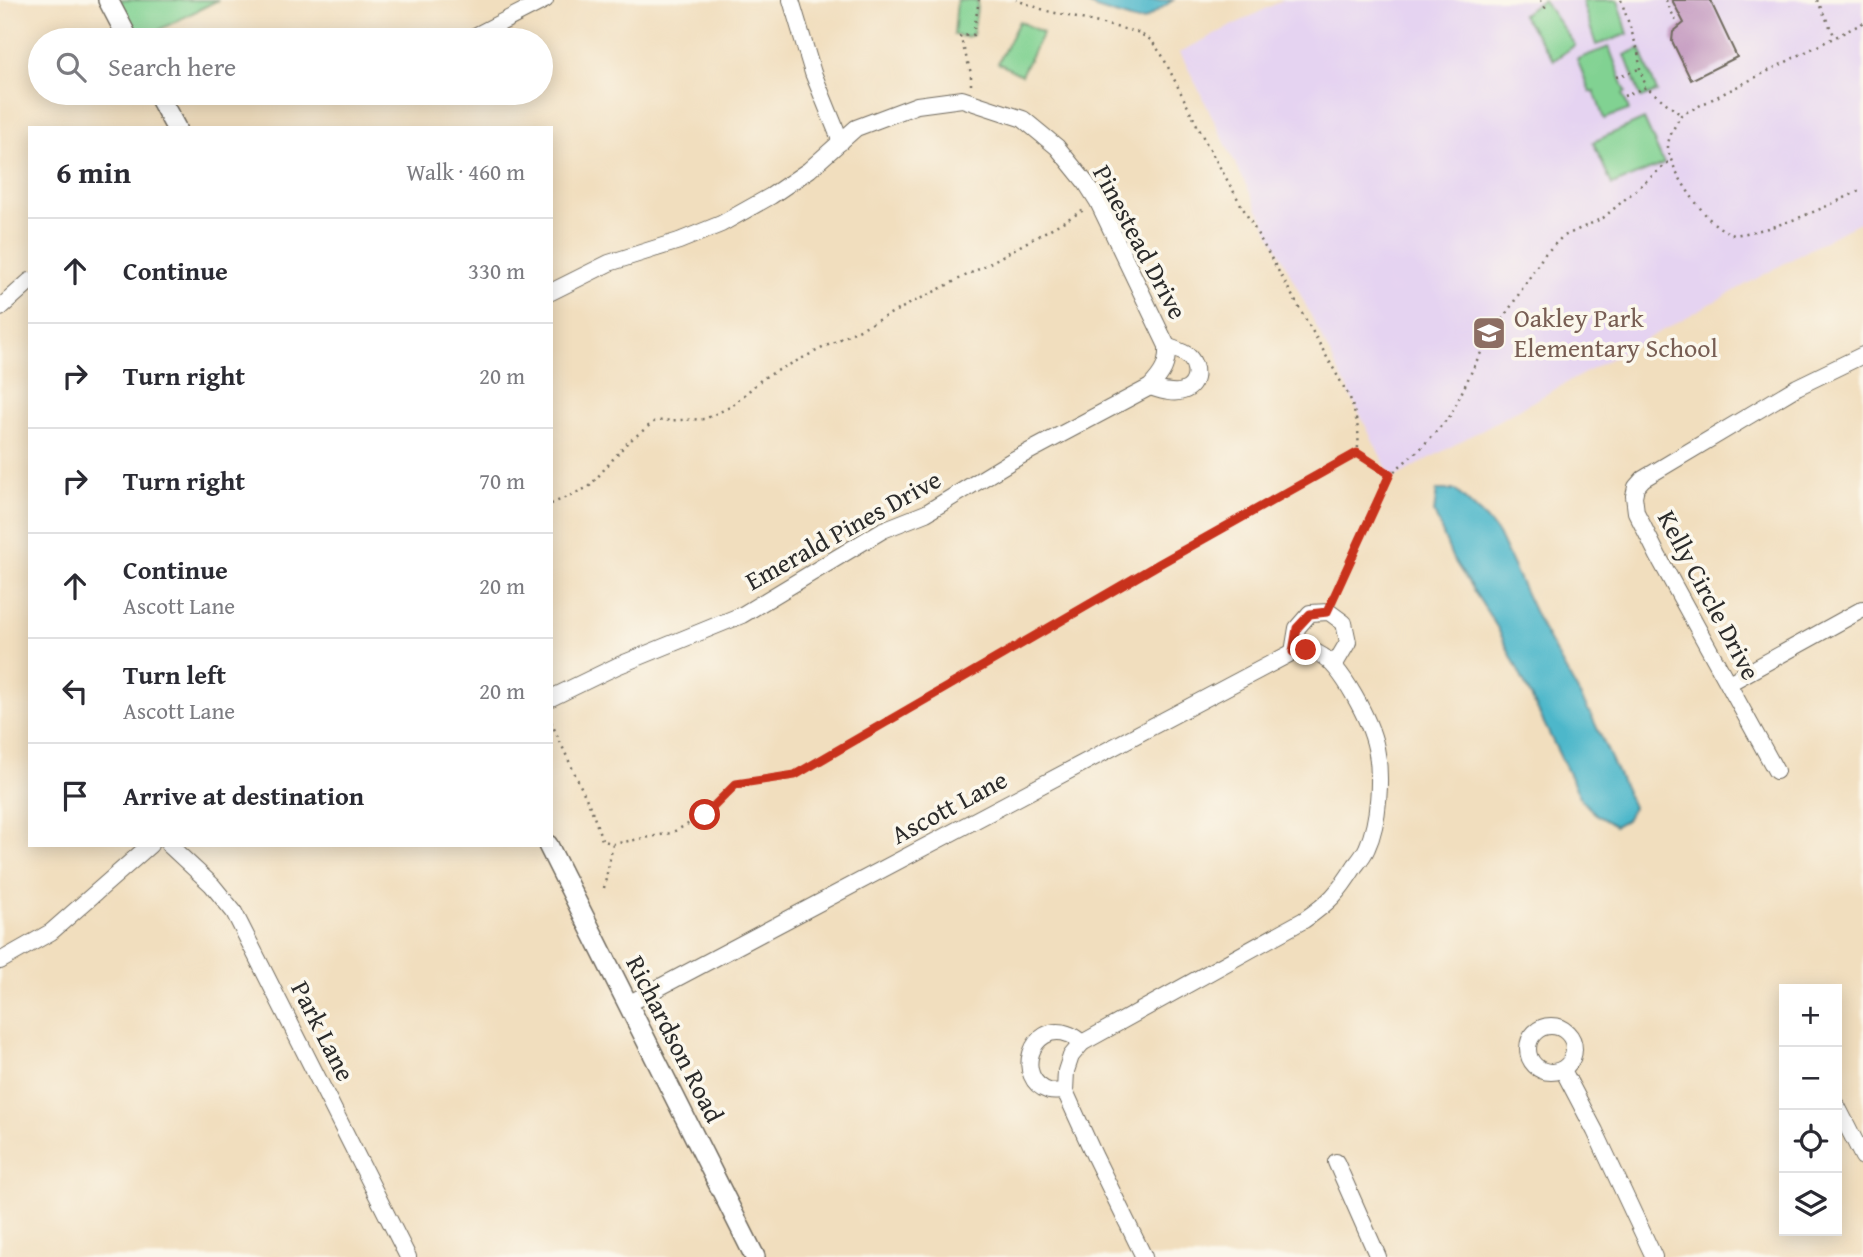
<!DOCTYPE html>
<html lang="en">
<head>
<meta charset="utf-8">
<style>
	:root { --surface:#fff; --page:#f7f7f7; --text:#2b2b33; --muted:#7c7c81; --line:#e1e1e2 }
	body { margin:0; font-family:"Gentium Book Plus",serif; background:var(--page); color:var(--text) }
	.controls { position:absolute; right:21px; bottom:21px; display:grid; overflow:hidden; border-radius:0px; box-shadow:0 4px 18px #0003 }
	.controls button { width:63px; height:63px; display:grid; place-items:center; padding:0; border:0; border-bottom:2px solid var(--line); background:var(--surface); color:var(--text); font:35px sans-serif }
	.stop { position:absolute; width:21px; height:21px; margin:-16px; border:5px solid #c8321e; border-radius:50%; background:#fff }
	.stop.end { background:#c8321e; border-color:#fff; box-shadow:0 2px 7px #0008 }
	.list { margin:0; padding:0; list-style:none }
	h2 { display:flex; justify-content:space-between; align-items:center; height:91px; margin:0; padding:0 28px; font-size:30px }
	h2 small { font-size:23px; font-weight:400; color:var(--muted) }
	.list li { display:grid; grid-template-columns:46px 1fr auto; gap:21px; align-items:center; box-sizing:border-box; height:105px; padding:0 28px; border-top:2px solid var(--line) }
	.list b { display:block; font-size:26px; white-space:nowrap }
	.list p { margin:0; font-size:23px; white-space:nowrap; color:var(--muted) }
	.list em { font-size:23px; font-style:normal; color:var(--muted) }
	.icon { flex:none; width:38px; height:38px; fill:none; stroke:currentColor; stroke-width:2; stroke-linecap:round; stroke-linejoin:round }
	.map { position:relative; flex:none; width:1863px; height:1257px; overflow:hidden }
	.search { position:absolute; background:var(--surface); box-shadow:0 4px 18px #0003; left:28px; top:28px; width:525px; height:77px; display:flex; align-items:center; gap:18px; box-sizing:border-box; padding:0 24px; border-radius:38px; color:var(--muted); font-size:26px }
	.panel { position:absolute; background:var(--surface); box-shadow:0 4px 18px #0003; left:28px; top:126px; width:525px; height:721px; border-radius:0px }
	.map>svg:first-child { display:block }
	.built { fill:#e5d3f1 }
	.green { fill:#81d292; stroke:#567e5e; stroke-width:2 }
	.water { fill:#4db7ca; stroke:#3c717a; stroke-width:2 }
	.building { fill:#c398c0 }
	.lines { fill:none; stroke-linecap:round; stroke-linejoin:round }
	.minor-casing { stroke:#706a5e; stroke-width:18 }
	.tertiary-casing { stroke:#706a5e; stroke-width:22 }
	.path { stroke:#706a5e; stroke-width:2.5; stroke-dasharray:2 5; stroke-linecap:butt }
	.minor { stroke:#fff; stroke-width:16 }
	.tertiary { stroke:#fff; stroke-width:19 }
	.route { stroke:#c8321e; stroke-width:9 }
	.labels { text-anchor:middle; stroke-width:7; stroke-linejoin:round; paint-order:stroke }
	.street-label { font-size:26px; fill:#2b2b2b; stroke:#fbf7ec }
	.education-label { font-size:26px; fill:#785e54; stroke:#fbf7ec; text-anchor:start }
</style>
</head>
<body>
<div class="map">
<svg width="1863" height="1257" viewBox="0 0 1863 1257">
	<rect width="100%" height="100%" fill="#fbf7ec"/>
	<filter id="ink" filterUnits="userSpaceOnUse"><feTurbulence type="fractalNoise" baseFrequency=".0143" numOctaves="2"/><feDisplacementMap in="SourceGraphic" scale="14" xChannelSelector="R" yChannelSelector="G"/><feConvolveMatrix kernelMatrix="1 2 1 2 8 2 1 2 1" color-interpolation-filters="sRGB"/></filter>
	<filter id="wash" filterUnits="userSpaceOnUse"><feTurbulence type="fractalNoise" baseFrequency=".00686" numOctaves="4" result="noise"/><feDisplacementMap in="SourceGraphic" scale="28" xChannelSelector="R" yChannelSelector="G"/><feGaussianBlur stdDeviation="1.57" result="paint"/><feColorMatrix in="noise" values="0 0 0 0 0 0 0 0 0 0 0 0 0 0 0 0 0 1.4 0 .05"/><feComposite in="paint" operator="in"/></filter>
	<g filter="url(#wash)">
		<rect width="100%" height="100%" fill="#f1debe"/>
		<path class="built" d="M1283,0H1863V220L1392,479L1180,52Z"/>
		<g class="green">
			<path d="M113,0H218L139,40H135Z"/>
			<path d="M957,0L978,1L973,35L966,37L954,35Z"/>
			<path d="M1543,0L1575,45L1554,60L1522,15Z"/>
			<path d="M1587,0H1618L1628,34L1596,45L1582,1Z"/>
			<path d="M1019,21L1043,33L1021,75L998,63Z"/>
			<path d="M1609,47L1626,92L1623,94L1629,110L1604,119L1594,91L1590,92L1577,59Z"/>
			<path d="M1640,48L1657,92L1641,98L1625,55Z"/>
			<path d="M1644,119L1664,164L1612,185L1593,142Z"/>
		</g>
		<g class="water">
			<path d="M1081,0H1173L1144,20L1137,21L1096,8Z"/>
			<path d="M1437,490H1455L1486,519L1498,534L1542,628L1592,717L1633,807L1626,820L1615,826L1598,816L1582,801L1497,627L1452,557L1434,512Z"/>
		</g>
		<g id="blocks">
			<path class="building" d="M1672,0H1710L1737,57L1691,80L1672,41L1673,32L1684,23Z"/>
		</g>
	</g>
	<g filter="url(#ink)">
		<use href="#blocks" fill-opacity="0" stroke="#706a5e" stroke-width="2"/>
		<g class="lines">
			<g class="minor-casing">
				<g id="minor">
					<path d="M791,0L813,73L841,142"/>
					<path d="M467,40L545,0"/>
					<path d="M551,292L609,263L679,241L721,224L771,196L809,170L856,128L917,105L962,99L1023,119L1057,147L1086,183L1098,202L1167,346C1168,365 1163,373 1150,387L1013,460L926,513L883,530L742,615L617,666L551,698"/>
					<path d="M0,308L30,281"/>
					<path d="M1150,387C1160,390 1173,395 1183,391C1199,386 1199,365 1187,355C1182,351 1173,349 1167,346"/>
					<path d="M1293,652L1297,628L1310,613L1329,612L1344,623L1348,642L1335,664"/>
					<path d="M1729,683L1863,609"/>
					<path d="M1776,771L1658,556L1636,512L1634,496L1636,487L1643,479L1797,387L1863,355"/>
					<path d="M169,845L212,885L234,912L408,1257"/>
					<path d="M0,961L51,932L150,845"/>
					<path d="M628,1004L1293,652C1302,651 1310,649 1319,654C1342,665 1371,723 1376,748C1382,776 1379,822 1367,848C1364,855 1359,861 1355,866C1338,893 1330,902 1304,920L1082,1043L1071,1056L1066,1071L1065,1091L1094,1155L1144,1257"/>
					<circle cx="1551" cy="1049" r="23"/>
					<path d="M1563,1070L1595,1131L1654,1257"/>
					<path d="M1065,1091C1061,1091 1054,1092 1049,1091C1013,1079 1031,1021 1068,1034C1073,1035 1078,1040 1082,1043"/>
					<path d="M1837,1106L1863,1157"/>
					<path d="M1336,1162L1378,1257"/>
				</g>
			</g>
			<g class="tertiary-casing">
				<g id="tertiary">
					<path d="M108,0L129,40"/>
					<path d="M157,93L176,128"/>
					<path d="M548,845L755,1257"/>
				</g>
			</g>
			<g class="path">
				<path d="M1541,0L1548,12"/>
				<path d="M1621,0L1638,51L1640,69L1646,87"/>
				<path d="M1666,0L1678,26"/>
				<path d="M1817,0L1835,37"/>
				<path d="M1863,23L1681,115C1676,124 1669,135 1668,145C1667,165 1700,212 1715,224C1721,229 1727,232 1734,235C1779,229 1822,209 1863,189"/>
				<path d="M1616,77L1639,69"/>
				<path d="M971,85V73L960,36L973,35L979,0"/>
				<path d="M1624,96L1646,87L1681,115"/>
				<path d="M1357,453L1390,474"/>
				<path d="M551,504L589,487L626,444L655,421L705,419L732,406L763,378L979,269L1084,210"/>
				<path d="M1333,596L1386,478L1421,448L1451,415L1479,356L1544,255L1562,237L1603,218L1672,159"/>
				<path d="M551,722L592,811L602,840L613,844L671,833L705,815L736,784L795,775L1159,563L1357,453C1361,433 1356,417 1350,398L1204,139L1162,55L1151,40L1137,32L1047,11L1016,0"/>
				<path d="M604,888L613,844"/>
			</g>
			<use href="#minor" class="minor"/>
			<use href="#tertiary" class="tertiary"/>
		</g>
	</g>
	<g class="lines" filter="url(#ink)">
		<path class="route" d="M705,815L736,784L795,775L1159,564L1357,453L1390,474L1327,612L1310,614L1297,628L1293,652L1306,650"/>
	</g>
	<defs>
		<g id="school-square" transform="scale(1.75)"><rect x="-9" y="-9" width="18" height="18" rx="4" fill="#8d6e63" stroke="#fbf7ec"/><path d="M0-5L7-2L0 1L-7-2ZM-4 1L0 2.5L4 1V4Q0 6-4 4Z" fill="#fff"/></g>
	</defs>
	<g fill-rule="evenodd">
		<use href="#school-square" x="1489" y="333"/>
	</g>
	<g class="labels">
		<g class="street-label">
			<text transform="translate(1140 242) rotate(62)" y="9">Pinestead Drive</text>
			<text transform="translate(843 530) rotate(-29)" y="9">Emerald Pines Drive</text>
			<text transform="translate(1709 595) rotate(62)" y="9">Kelly Circle Drive</text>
			<text transform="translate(949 807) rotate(-28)" y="9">Ascott Lane</text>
			<text transform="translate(323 1031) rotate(63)" y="9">Park Lane</text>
			<text transform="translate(675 1039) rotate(63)" y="9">Richardson Road</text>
		</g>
		<g class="education-label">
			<text x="1514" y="327">Oakley Park<tspan x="1514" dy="30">Elementary School</tspan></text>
		</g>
	</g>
</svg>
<div class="controls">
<button>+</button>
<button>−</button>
<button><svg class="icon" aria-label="locate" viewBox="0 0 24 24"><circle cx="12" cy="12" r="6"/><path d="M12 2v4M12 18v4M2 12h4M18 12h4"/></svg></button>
<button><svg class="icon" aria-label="layers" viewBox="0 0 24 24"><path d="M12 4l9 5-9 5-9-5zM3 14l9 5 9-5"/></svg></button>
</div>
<div class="stop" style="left:705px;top:815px"></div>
<div class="stop end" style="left:1306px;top:650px"></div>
<div class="search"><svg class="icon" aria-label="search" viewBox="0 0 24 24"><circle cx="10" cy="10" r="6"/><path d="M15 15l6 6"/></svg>Search here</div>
<section class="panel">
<h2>6 min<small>Walk · 460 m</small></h2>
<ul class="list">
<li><svg class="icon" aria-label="ahead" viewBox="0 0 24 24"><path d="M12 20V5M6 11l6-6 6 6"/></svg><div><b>Continue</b></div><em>330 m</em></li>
<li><svg class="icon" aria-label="right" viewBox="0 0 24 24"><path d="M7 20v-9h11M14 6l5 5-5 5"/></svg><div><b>Turn right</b></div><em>20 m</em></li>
<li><svg class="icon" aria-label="right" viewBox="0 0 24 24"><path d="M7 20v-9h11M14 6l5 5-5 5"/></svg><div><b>Turn right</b></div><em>70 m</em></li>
<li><svg class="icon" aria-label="ahead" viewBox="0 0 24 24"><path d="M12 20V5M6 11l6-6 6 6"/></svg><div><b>Continue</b><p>Ascott Lane</p></div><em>20 m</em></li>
<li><svg class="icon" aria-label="left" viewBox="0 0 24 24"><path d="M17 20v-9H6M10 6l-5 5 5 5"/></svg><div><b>Turn left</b><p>Ascott Lane</p></div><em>20 m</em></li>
<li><svg class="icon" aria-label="arrive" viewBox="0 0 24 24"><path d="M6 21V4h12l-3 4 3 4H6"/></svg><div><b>Arrive at destination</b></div></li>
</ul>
</section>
</div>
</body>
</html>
